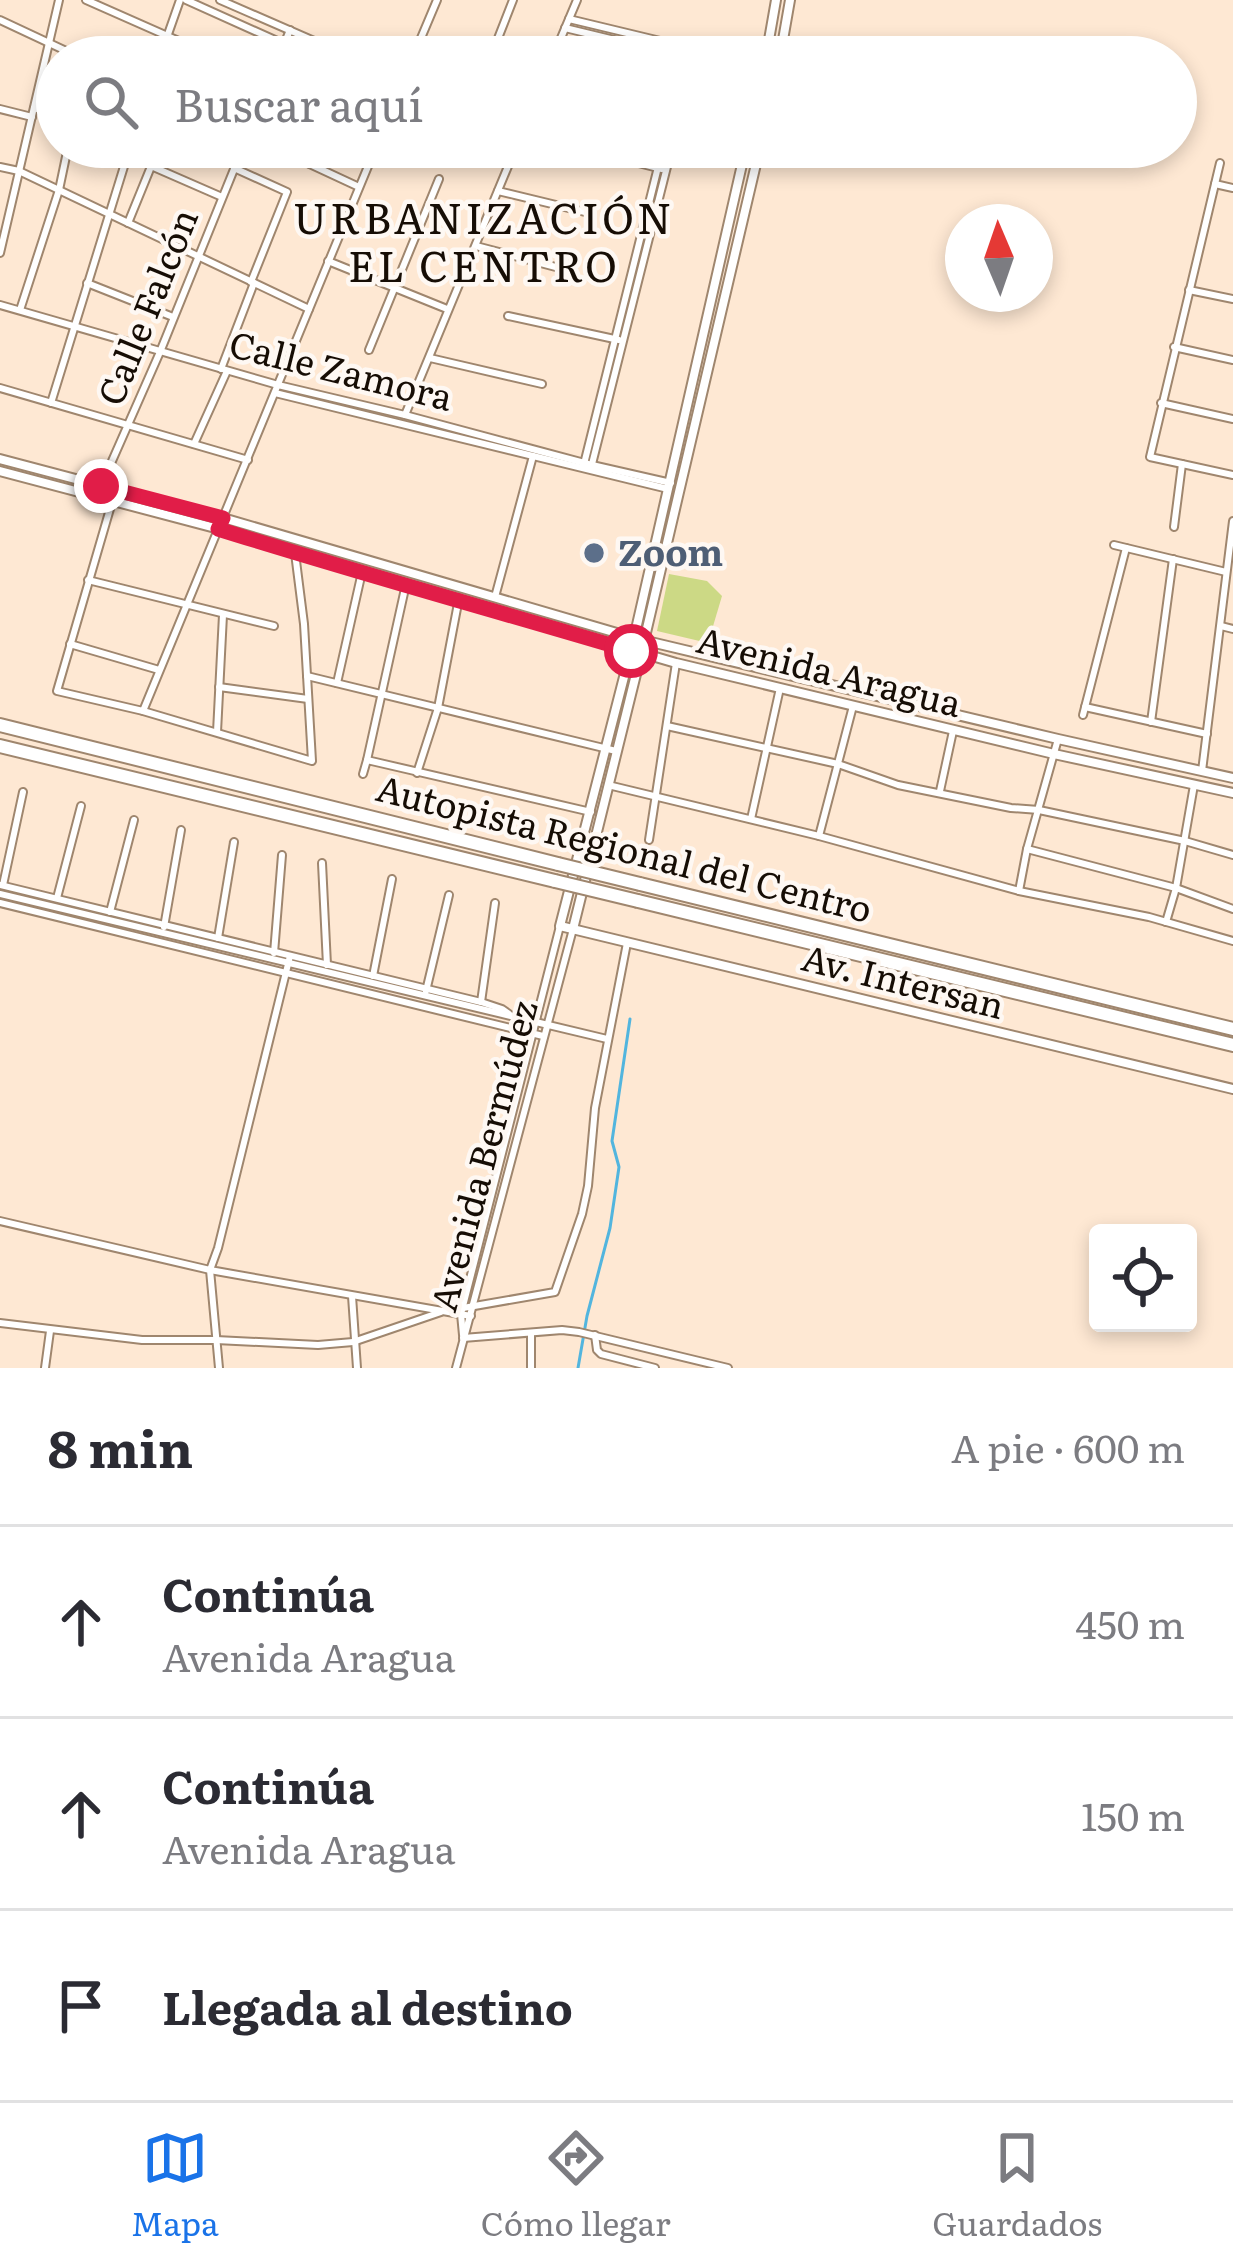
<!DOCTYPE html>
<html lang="es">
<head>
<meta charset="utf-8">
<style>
	:root { --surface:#fff; --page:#f2f2f3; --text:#2b2b33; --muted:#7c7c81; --line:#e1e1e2; --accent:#1a73e8 }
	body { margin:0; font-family:Literata,serif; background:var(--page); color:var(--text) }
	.controls { position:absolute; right:36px; bottom:36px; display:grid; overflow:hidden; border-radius:12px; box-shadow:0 6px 18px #0003 }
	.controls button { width:108px; height:108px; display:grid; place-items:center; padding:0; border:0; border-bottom:3px solid var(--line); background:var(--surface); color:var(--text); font:60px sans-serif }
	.compass { position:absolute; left:945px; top:204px; width:108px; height:108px; border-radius:50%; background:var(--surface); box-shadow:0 6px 18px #0003; rotate:358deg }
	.stop { position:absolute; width:36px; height:36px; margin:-27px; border:9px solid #e11d48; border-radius:50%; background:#fff }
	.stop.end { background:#e11d48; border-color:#fff; box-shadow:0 3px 12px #0008 }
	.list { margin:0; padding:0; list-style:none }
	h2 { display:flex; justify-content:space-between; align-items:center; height:156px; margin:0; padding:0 48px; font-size:51px }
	h2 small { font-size:39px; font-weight:400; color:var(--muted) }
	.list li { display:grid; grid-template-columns:78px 1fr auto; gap:36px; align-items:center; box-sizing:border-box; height:192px; padding:0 48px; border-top:3px solid var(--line) }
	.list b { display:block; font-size:45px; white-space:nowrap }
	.list p { margin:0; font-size:39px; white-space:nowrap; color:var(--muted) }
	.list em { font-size:39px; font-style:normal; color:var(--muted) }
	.icon { flex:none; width:66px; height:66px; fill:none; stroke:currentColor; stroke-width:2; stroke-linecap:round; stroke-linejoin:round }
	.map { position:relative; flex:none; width:1233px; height:1368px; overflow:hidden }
	.search { position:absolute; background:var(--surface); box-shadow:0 6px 18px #0003; left:36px; right:36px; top:36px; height:132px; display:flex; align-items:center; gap:30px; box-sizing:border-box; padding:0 42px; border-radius:66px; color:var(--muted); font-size:45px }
	.sheet { height:732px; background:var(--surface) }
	nav { display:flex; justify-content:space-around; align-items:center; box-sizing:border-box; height:168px; border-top:3px solid var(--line); background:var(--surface); font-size:33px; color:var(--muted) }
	nav a { display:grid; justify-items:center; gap:6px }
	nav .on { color:var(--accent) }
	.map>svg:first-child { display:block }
	.pitch { fill:#ccd985 }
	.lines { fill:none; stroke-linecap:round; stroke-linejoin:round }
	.stream { stroke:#52b5de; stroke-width:3 }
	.minor-casing { stroke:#9f866e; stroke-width:10 }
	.tertiary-casing { stroke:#9f866e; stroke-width:12 }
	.motorway-casing { stroke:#9f866e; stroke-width:16 }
	.minor { stroke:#fff; stroke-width:6 }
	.tertiary { stroke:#fff; stroke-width:8 }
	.motorway { stroke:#fff; stroke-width:12 }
	.motorway-bridge-casing { stroke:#9f866e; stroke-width:16; stroke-linecap:butt }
	.motorway-bridge { stroke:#fff; stroke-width:12 }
	.route { stroke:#e11d48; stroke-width:15 }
	.service-dot { fill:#5c6f8a; stroke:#fef8f3; stroke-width:4.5 }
	.labels { text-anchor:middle; stroke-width:9; stroke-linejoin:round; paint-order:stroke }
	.street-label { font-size:36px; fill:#160d05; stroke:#fef8f3 }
	.service-label { font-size:36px; font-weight:bold; fill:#4e5e75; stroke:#fef8f3; text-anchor:start }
	.quarter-label { font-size:42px; letter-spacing:3px; fill:#160d05; stroke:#fef8f3 }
</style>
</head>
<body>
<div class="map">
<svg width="1233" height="1368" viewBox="0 0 1233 1368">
	<rect width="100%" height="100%" fill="#fee8d3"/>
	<path class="pitch" d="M669,574L707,581L722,596L708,643L657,631Z"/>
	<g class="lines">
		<path class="stream" d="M578,1368L587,1316L610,1228L619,1167L612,1141L630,1019"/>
		<g class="minor-casing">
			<g id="minor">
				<path d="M86,0L215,57"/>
				<path d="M186,0L313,57"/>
				<path d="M220,0L351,57"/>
				<path d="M569,19L727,57"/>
				<path d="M0,20L79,57"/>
				<path d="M565,28L685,57L687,48"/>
				<path d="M495,46L513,0"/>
				<path d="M160,57L180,0"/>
				<path d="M279,57L290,30"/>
				<path d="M413,57L437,0"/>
				<path d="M553,57L577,0"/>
				<path d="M34,108L57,116"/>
				<path d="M0,109L32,117"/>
				<path d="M273,147L359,187"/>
				<path d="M579,148L662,169"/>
				<path d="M1220,163L1150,457L1233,475"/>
				<path d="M310,164L316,147"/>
				<path d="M151,166L222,197"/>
				<path d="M0,167L19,171L309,309"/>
				<path d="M234,168L287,192L251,282"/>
				<path d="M1215,184L1233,188"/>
				<path d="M498,191L585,212"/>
				<path d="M128,223L159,147"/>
				<path d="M476,246L567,270"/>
				<path d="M0,253L59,0"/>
				<path d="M328,261L447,309"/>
				<path d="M87,283L173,317"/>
				<path d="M1189,290L1233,299"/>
				<path d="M0,305L278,385L405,415L592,465L671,483"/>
				<path d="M20,310L59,190L68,147"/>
				<path d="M508,316L619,340"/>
				<path d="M1174,347L1233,360"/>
				<path d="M369,350L439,179"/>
				<path d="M430,358L542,384"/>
				<path d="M221,369L254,283"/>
				<path d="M0,388L248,460"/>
				<path d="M275,393L668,489"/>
				<path d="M51,403L130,147"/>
				<path d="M1161,403L1233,419"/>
				<path d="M405,415L516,147"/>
				<path d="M194,444L227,371"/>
				<path d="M584,464L663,147"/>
				<path d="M591,468L672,147"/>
				<path d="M101,486L160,352L243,147"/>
				<path d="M112,502L57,691L143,711L312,761L304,624L295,553"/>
				<path d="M1174,527L1182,464"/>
				<path d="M1114,545L1226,572"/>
				<path d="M88,580L274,626"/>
				<path d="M495,597L533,456"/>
				<path d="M1221,626L1233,629"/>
				<path d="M70,644L159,670"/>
				<path d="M307,676L616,751"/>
				<path d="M337,683L362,572"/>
				<path d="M219,687L308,699"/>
				<path d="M1085,707L1207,734"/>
				<path d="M143,711L376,147"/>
				<path d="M1083,715L1126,548"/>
				<path d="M1151,722L1173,559"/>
				<path d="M667,726L838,764L898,785L1011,808L1039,810L1185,841L1233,855"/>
				<path d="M217,732L223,615"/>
				<path d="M367,760L406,584"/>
				<path d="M1202,771L1233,521"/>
				<path d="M417,773L438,708L459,598"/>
				<path d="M363,774L367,760L591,812"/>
				<path d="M608,785L819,836L1019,891L1149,917L1233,941"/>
				<path d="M940,791L953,731"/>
				<path d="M751,819L780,688"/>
				<path d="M819,836L853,706"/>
				<path d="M649,840L676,663"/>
				<path d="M1027,849L1176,888L1233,909"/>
				<path d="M322,863L327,965"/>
				<path d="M0,885L481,1002L502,1009L509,1014"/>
				<path d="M3,885L23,792"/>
				<path d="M1019,891L1027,849L1058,739"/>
				<path d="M0,894L607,1039"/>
				<path d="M57,898L81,806"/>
				<path d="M0,903L543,1036"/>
				<path d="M110,912L134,820"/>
				<path d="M1166,922L1176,888L1194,785"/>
				<path d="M164,927L181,830"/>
				<path d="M218,938L234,842"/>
				<path d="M274,953L282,855"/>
				<path d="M290,956L218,1248L210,1270L471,1316"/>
				<path d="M373,976L392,879"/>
				<path d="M426,991L449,895"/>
				<path d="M481,1002L495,903"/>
				<path d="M0,1221L210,1270L219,1368"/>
				<path d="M352,1296L357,1368"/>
				<path d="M463,1308L555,1292L582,1214L588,1186L595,1108L627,943"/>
				<path d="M0,1323L142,1340H216L318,1345L353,1342L441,1312"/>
				<path d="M463,1335L461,1314L560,926"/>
				<path d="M595,1335L597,1350L601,1354L655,1368"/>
				<path d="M463,1338L562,1330L579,1332L728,1368"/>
				<path d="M45,1368L50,1331"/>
				<path d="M456,1368L573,929"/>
				<path d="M531,1368V1334"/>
			</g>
		</g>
		<g class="tertiary-casing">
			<g id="tertiary">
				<path d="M766,57L776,0"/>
				<path d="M780,57L790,0"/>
				<path d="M746,147L634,638L560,926L1233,1089"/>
				<path d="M0,459L223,518L634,638L1058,739L1233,778"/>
				<path d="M0,471L219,529L676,663L1054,754L1233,793"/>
				<path d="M573,929L641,654L760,147"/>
			</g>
		</g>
		<g class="motorway-casing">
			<g id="motorway">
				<path d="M0,725L558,864"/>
				<path d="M0,746L555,881"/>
				<path d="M640,884L1233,1029"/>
				<path d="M638,901L1233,1045"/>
			</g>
		</g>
		<use href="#minor" class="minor"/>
		<use href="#tertiary" class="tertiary"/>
		<use href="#motorway" class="motorway"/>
		<g class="motorway-bridge-casing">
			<g id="motorway-bridge">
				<path d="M558,864L640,884"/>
				<path d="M555,881L638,901"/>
			</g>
		</g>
		<use href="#motorway-bridge" class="motorway-bridge"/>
	</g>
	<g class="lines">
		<path class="route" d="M101,486L223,518L218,529C355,572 493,610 631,651"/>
	</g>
	<circle class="service-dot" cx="594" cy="553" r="12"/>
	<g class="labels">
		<g class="street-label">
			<text transform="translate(148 307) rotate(-68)" y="13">Calle Falcón</text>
			<text transform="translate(341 371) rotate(14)" y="13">Calle Zamora</text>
			<text transform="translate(829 672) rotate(14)" y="13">Avenida Aragua</text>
			<text transform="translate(624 849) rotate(14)" y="13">Autopista Regional del Centro</text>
			<text transform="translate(903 982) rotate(14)" y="13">Av. Intersan</text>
			<text transform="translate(484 1156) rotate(-75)" y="13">Avenida Bermúdez</text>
		</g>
		<g class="service-label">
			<text x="618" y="566">Zoom</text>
		</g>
		<g class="quarter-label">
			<text x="484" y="234">URBANIZACIÓN<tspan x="484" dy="48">EL CENTRO</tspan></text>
		</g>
	</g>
</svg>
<div class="controls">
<button><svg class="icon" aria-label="locate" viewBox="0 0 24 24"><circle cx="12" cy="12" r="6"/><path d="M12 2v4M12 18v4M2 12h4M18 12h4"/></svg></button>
</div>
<svg class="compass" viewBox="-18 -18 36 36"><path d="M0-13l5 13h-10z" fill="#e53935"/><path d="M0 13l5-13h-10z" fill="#7c7c81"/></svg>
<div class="stop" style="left:631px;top:651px"></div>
<div class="stop end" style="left:101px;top:486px"></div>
<div class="search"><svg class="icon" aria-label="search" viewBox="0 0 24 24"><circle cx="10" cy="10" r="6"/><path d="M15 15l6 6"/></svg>Buscar aquí</div>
</div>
<section class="sheet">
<h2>8 min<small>A pie · 600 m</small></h2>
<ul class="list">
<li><svg class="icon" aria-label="ahead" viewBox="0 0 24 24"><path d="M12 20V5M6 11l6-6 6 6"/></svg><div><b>Continúa</b><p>Avenida Aragua</p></div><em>450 m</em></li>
<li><svg class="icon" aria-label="ahead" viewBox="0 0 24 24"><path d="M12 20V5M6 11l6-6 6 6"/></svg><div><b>Continúa</b><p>Avenida Aragua</p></div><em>150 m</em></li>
<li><svg class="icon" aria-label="arrive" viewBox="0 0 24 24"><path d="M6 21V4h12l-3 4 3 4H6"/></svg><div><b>Llegada al destino</b></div></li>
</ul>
</section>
<nav>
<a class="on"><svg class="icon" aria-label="map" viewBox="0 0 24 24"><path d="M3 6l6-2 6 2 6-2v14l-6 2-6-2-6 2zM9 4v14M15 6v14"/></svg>Mapa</a>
<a><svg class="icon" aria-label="directions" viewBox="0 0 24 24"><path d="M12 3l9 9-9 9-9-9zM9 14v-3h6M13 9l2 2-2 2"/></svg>Cómo llegar</a>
<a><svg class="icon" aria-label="saved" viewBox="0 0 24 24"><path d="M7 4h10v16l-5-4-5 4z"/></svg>Guardados</a>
</nav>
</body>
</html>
